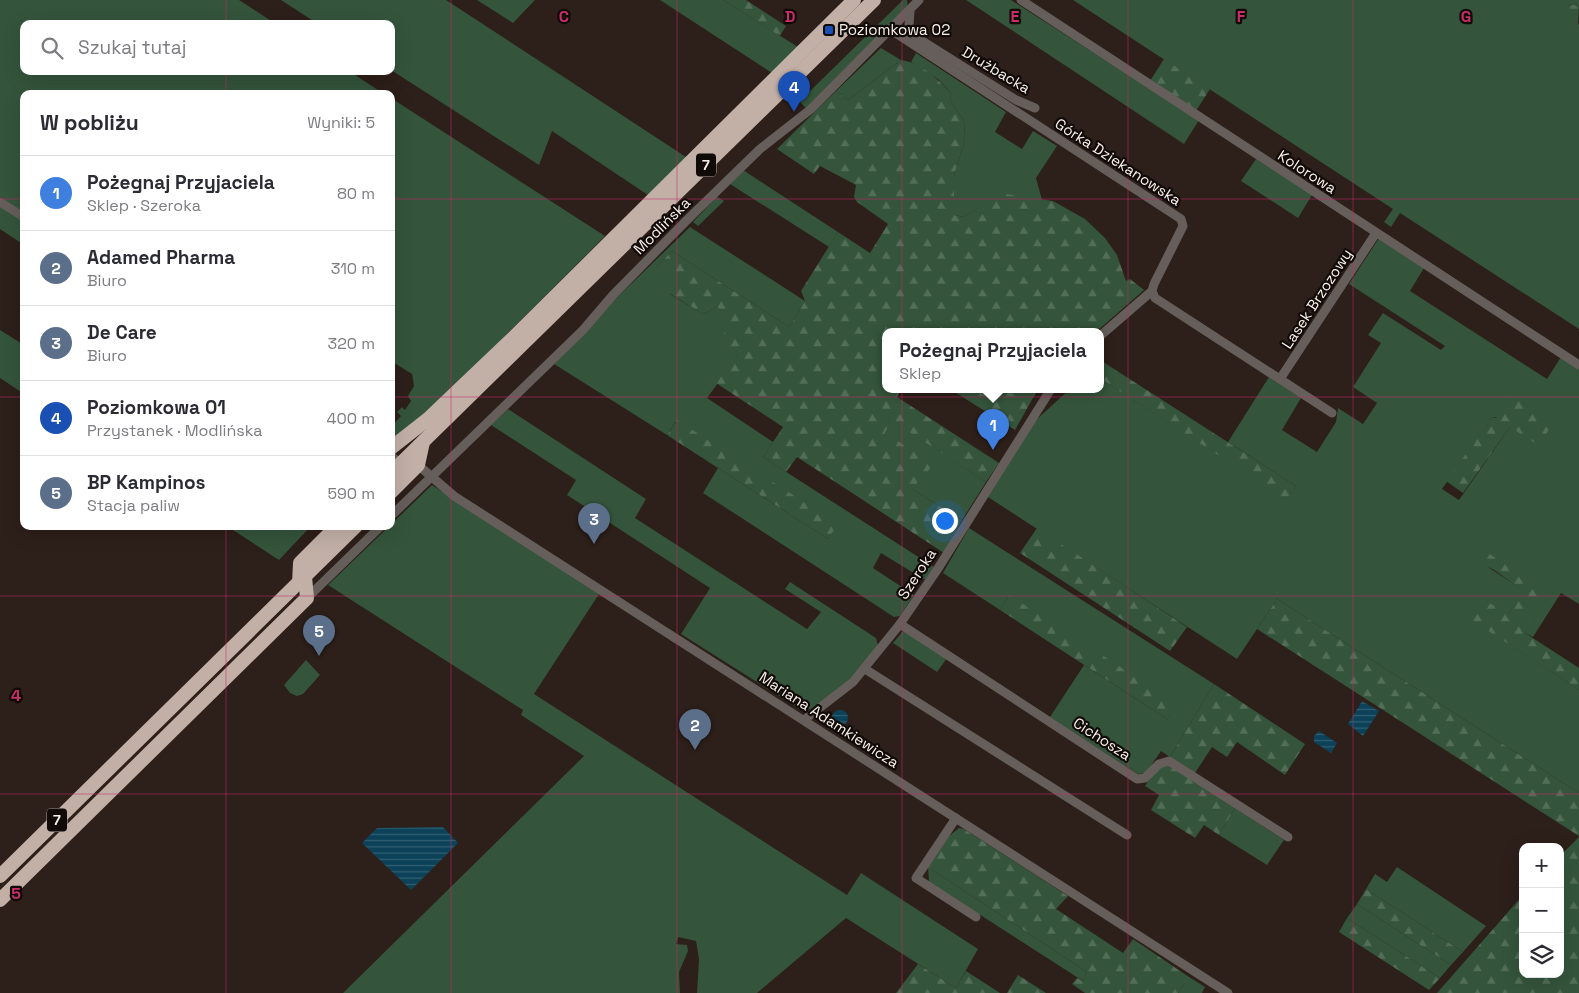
<!DOCTYPE html>
<html lang="pl">
<head>
<meta charset="utf-8">
<style>
	:root { --surface:#fff; --page:#f7f7f7; --text:#2b2b33; --muted:#7c7c81; --line:#e1e1e2; --accent:#1a73e8 }
	body { margin:0; font-family:"Space Grotesk",sans-serif; background:var(--page); color:var(--text) }
	.controls { position:absolute; right:15px; bottom:15px; display:grid; overflow:hidden; border-radius:10px; box-shadow:0 5px 20px #0002 }
	.controls button { width:45px; height:45px; display:grid; place-items:center; padding:0; border:0; border-bottom:1px solid var(--line); background:var(--surface); color:var(--text); font:25px sans-serif }
	.you { position:absolute; left:944px; top:520px; width:18px; height:18px; margin:-12px; border:4px solid #fff; border-radius:50%; background:#1a73e8; box-shadow:0 0 0 8px #1a73e833 }
	.badge { display:grid; place-items:center; width:32px; height:32px; border-radius:50%; background:var(--accent); color:#fff; font-size:16px; font-weight:700 }
	.pin { position:absolute; translate:-50% -41px; filter:drop-shadow(0 1px 2px #0008) }
	.pin::after { content:''; position:absolute; top:26px; width:18px; height:15px; background:inherit; clip-path:polygon(0 0,100% 0,50% 100%) }
	.popup { position:absolute; left:882px; top:328px; width:222px; height:65px; box-sizing:border-box; display:grid; place-content:center; border-radius:10px; background:var(--surface); filter:drop-shadow(0 1px 4px #0005); font-size:16px; white-space:nowrap; color:var(--muted) }
	.popup b { font-size:19px; color:var(--text) }
	.popup::after { content:''; position:absolute; left:50%; top:100%; margin-left:-10px; border:10px solid transparent; border-top-color:var(--surface) }
	.list { margin:0; padding:0; list-style:none }
	h2 { display:flex; justify-content:space-between; align-items:center; height:65px; margin:0; padding:0 20px; font-size:21px }
	h2 small { font-size:16px; font-weight:400; color:var(--muted) }
	.list li { display:grid; grid-template-columns:32px 1fr auto; gap:15px; align-items:center; box-sizing:border-box; height:75px; padding:0 20px; border-top:1px solid var(--line) }
	.list b { display:block; font-size:19px; white-space:nowrap }
	.list p { margin:0; font-size:16px; white-space:nowrap; color:var(--muted) }
	.list em { font-size:16px; font-style:normal; color:var(--muted) }
	.icon { flex:none; width:28px; height:28px; fill:none; stroke:currentColor; stroke-width:2; stroke-linecap:round; stroke-linejoin:round }
	.map { position:relative; flex:none; width:1579px; height:993px; overflow:hidden }
	.search { position:absolute; background:var(--surface); box-shadow:0 5px 20px #0002; left:20px; top:20px; width:375px; height:55px; display:flex; align-items:center; gap:12px; box-sizing:border-box; padding:0 18px; border-radius:10px; color:var(--muted); font-size:19px }
	.panel { position:absolute; background:var(--surface); box-shadow:0 5px 20px #0002; left:20px; top:90px; width:375px; height:440px; border-radius:10px }
	.map>svg:first-child { display:block }
	.green { fill:#34543b; fill-rule:evenodd }
	.forest { fill:url(#forest-firs) }
	.water { fill:url(#water-rules) }
	.lines { fill:none; stroke-linecap:round; stroke-linejoin:round }
	.minor { stroke:#655e5a; stroke-width:9 }
	.highway { stroke:#c2b0a7; stroke-width:14 }
	.grid { fill:none; stroke:#c82e6a; stroke-width:1; stroke-opacity:0.55 }
	.transit-dot { fill:#1a4fb4; stroke:#110b08; stroke-width:2 }
	.labels { text-anchor:middle; stroke-width:4.5; stroke-linejoin:round; paint-order:stroke }
	.shield { fill:#110b08; stroke:#b4aca8; stroke-width:1 }
	.shield-label { font-size:14px; font-weight:bold; fill:#faf1ec }
	.poi-label { font-size:15px; fill:#faf1ec; stroke:#110b08; text-anchor:start }
	.street-label { font-size:15px; fill:#faf1ec; stroke:#110b08 }
	.grid-label { font-size:16px; text-anchor:middle; font-weight:bold; fill:#c82e6a; stroke:#110b08; stroke-width:4.5; stroke-linejoin:round; paint-order:stroke }
</style>
</head>
<body>
<div class="map">
<svg width="1579" height="993" viewBox="0 0 1579 993">
	<defs>
		<pattern id="forest-firs" width="22" height="20" patternUnits="userSpaceOnUse" patternTransform="scale(1.25)"><rect width="22" height="20" fill="#34543b"/><path d="M5 1l3.5 6h-7zM16 11l3.5 6h-7z" fill="#526d58"/></pattern>
		<pattern id="water-rules" width="6" height="5" patternUnits="userSpaceOnUse" patternTransform="scale(1.25)"><rect width="6" height="5" fill="#0c4259"/><path d="M0 2.5h6" fill="none" stroke="#305e71"/></pattern>
	</defs>
	<rect width="100%" height="100%" fill="#2d1f19"/>
	<g class="green">
		<path d="M0,0H239L276,24H24V71H349L384,94H24V212L0,197Z"/>
		<path d="M281,0H446L686,157L648,195L552,131L539,165L391,70V24H318Z"/>
		<path d="M477,0H535L513,23Z"/>
		<path d="M660,0H723L798,47L772,73Z"/>
		<path d="M903,0H907L908,9L806,108L800,102L808,93Z"/>
		<path d="M966,0H1011L1199,120L1184,144Z"/>
		<path d="M1073,0H1579V6L1568,4L1579,25V329L1400,213L1391,227L1384,222L1393,209Z"/>
		<path d="M881,48L901,60L848,100L836,91Z"/>
		<path d="M916,53L1006,112L995,132L1022,149L1033,131L1057,146L1036,178L1042,200L1000,194L964,217L954,215V176L965,139L964,121L950,100L951,93L938,79L911,62Z"/>
		<path d="M391,98L605,236L446,395L391,443V427L401,416L397,412L402,407L405,410L411,401L408,396L414,386L412,374L391,361Z"/>
		<path d="M1256,159L1312,195L1298,218L1241,181Z"/>
		<path d="M743,170L838,232L829,247L730,184Z"/>
		<path d="M717,197L724,201L698,226L693,222Z"/>
		<path d="M0,199L24,215V245L0,229Z"/>
		<path d="M690,227L805,301L789,327L672,251L656,267L679,283L670,294L703,314L717,307L732,319L738,356L707,398L773,442L763,457L934,567L925,580L881,553L873,568L914,595L900,616L894,617L703,493L718,468L828,539L837,524L676,421L667,435L554,364L587,332L602,312Z"/>
		<path d="M1379,238L1424,268L1410,291L1547,379L1561,357L1579,369V604L1561,593L1533,637L1521,631L1545,591L1488,567L1524,591L1509,613L1471,619L1579,690V793L1277,599L1237,659L988,497L1036,420L1070,389H1100L1101,379L1287,499L1296,486L1228,442L1269,377L1301,398L1282,430L1317,452L1336,422L1338,408L1363,424L1377,403L1353,387L1381,343L1368,335L1383,313L1441,350L1445,346L1349,284ZM1493,417L1555,420L1510,427L1459,500L1442,489Z"/>
		<path d="M0,330L24,345V394L0,378Z"/>
		<path d="M508,409L646,499L635,518L807,629L821,612L785,589L790,582L876,638L878,646C862,665 827,713 801,710L681,634L710,588L567,495L576,480L491,425Z"/>
		<path d="M891,419L986,482L962,520L912,489L885,432Z"/>
		<path d="M432,485L599,594L534,694L847,895L861,873L978,949L956,988L846,918L757,993H697L699,959L696,941L678,937L676,944L687,945L688,951L679,972L680,993H343L584,756L521,715L523,710L328,585Z"/>
		<path d="M227,526H311L279,560Z"/>
		<path d="M969,528L1214,684L1170,757L1161,751L1146,773L1138,774L1050,717L1084,665L1170,721L1009,595L1000,610L943,573Z"/>
		<path d="M904,630L947,658L937,672L893,643Z"/>
		<path d="M306,660L320,675L303,694L297,696L290,693L284,685Z"/>
		<path d="M1235,808L1284,840L1267,865L1219,835Z"/>
		<path d="M928,867L1087,972L1083,981L929,882Z"/>
		<path d="M1397,867L1486,926L1463,952L1366,889L1375,874L1387,882Z"/>
		<path d="M1357,904L1451,965L1440,978L1347,918Z"/>
		<path d="M1189,977L1205,987L1202,993H1178Z"/>
	</g>
	<g class="forest">
		<path d="M723,0H746L786,26L780,36Z"/>
		<path d="M1568,4L1579,6L1578,25L1571,24L1564,13Z"/>
		<path d="M1164,59L1210,89L1196,111L1150,81Z"/>
		<path d="M901,60C921,63 937,78 951,93L950,100L964,121L965,139L954,176V215L964,217L1000,193L1053,201L1085,219L1105,238L1117,255L1126,281L1130,279L1144,290L1097,331H886V389H901L897,397L999,463L986,482L891,420L885,433L934,464L912,489L962,520L944,553L797,457L786,472L763,457L783,427L716,383L738,356L721,339L731,319L717,307L703,314L669,293L678,283L655,268L672,251L789,327L805,301L801,291L838,232L870,253L888,224L857,202L854,197L856,185L820,166L814,174L777,149L836,91L848,100Z"/>
		<path d="M1100,360L1296,486L1287,500L1101,379Z"/>
		<path d="M950,389H1038L1015,430Z"/>
		<path d="M1510,394L1556,420L1538,445L1510,427L1463,493L1446,481L1493,417L1496,418Z"/>
		<path d="M677,420L838,524L828,539L667,435Z"/>
		<path d="M1037,528L1187,627L1170,651L1020,553Z"/>
		<path d="M1488,553L1546,591L1522,631L1579,668V690L1470,619L1483,600L1509,613L1523,591L1482,561Z"/>
		<path d="M1009,595L1181,706L1170,721L1000,610Z"/>
		<path d="M1277,599L1579,793V836L1257,629Z"/>
		<path d="M1214,684L1305,744L1285,775L1237,742L1227,757L1212,747L1195,773L1170,757Z"/>
		<path d="M1167,763L1235,808L1219,835L1204,825L1195,838L1151,810L1159,795L1145,786L1159,765Z"/>
		<path d="M959,828L964,829L1068,896L1056,909L1123,953L1133,939L1189,977L1178,993H1085L1072,984L1077,978L1083,981L1087,972L928,867L949,836Z"/>
		<path d="M1579,837V993H1437L1523,895V974H1560V856Z"/>
		<path d="M1366,889L1463,952L1451,965L1357,904Z"/>
		<path d="M1347,918L1440,978L1429,990L1339,932Z"/>
		<path d="M918,964L956,988L966,971L1000,993H896Z"/>
		<path d="M1018,975L1046,993H1007Z"/>
	</g>
	<g class="water">
		<path d="M1362,701L1379,711L1363,736L1348,724Z"/>
		<circle cx="840" cy="718" r="8"/>
		<path d="M1319,731L1337,743L1331,753L1314,742V736Z"/>
		<path d="M443,827L458,843L411,890L362,843L377,828Z"/>
	</g>
	<g class="lines">
		<g class="minor">
			<path d="M1021,0L1579,365"/>
			<path d="M910,11L909,26L916,37L1016,100L1035,108"/>
			<path d="M891,30L1181,219L1183,226L1154,284L1152,291L1155,298L1332,413"/>
			<path d="M0,202L24,217"/>
			<path d="M1100,336L1152,291"/>
			<path d="M1280,379L1376,233"/>
			<path d="M391,455L402,467"/>
			<path d="M418,465L454,496L1228,993"/>
			<path d="M391,516L583,330L613,295L686,221L760,149L811,109L919,0"/>
			<path d="M307,598L381,526"/>
			<path d="M900,624L1137,779L1145,778L1159,764L1169,761L1288,837"/>
			<path d="M865,669L1127,835"/>
			<path d="M804,720L853,682L900,624L937,570L1051,389"/>
			<path d="M956,818L916,878L976,917"/>
		</g>
		<g class="highway">
			<path d="M391,448L428,419L514,337L854,0"/>
			<path d="M391,473L874,0"/>
			<path d="M391,492L418,465L423,442"/>
			<path d="M299,583L300,563L337,526"/>
			<path d="M0,876L356,526"/>
			<path d="M0,900L307,598L305,577"/>
		</g>
	</g>
	<path class="grid" d="M226,0V24M451,0V993M677,0V993M902,0V993M1128,0V993M1353,0V993M226,71V94M0,199H24M391,199H1579M0,397H24M391,397H1579M226,526V993M0,596H1579M0,794H1579"/>
	<rect class="transit-dot" x="824" y="25" width="10" height="10" rx="2.5"/>
	<g class="labels">
		<g class="shield">
			<rect x="696" y="153.5" width="20" height="23" rx="4"/>
			<rect x="47" y="808.5" width="20" height="23" rx="4"/>
		</g>
		<g class="shield-label">
			<text x="706" y="170">7</text>
			<text x="57" y="825">7</text>
		</g>
		<g class="poi-label">
			<text x="839" y="35">Poziomkowa 02</text>
		</g>
		<g class="street-label">
			<text transform="translate(996 70) rotate(31)" y="5">Drużbacka</text>
			<text transform="translate(1118 162) rotate(33)" y="5">Górka Dziekanowska</text>
			<text transform="translate(1307 172) rotate(33)" y="5">Kolorowa</text>
			<text transform="translate(662 226) rotate(-45)" y="5">Modlińska</text>
			<text transform="translate(1317 299) rotate(-57)" y="5">Lasek Brzozowy</text>
			<text transform="translate(917 574) rotate(-57)" y="5">Szeroka</text>
			<text transform="translate(829 720) rotate(33)" y="5">Mariana Adamkiewicza</text>
			<text transform="translate(1102 739) rotate(33)" y="5">Cichosza</text>
		</g>
	</g>
	<g class="grid-label">
		<text x="564" y="22">C</text>
		<text x="790" y="22">D</text>
		<text x="1015" y="22">E</text>
		<text x="1241" y="22">F</text>
		<text x="1466" y="22">G</text>
		<text x="16" y="701">4</text>
		<text x="16" y="899">5</text>
	</g>
</svg>
<div class="controls">
<button>+</button>
<button>−</button>
<button><svg class="icon" aria-label="layers" viewBox="0 0 24 24"><path d="M12 4l9 5-9 5-9-5zM3 14l9 5 9-5"/></svg></button>
</div>
<div class="you"></div>
<div class="pin badge" style="left:993px;top:450px;background:#3f7fe0">1</div>
<div class="popup"><b>Pożegnaj Przyjaciela</b>Sklep</div>
<div class="pin badge" style="left:695px;top:750px;background:#5c6f8a">2</div>
<div class="pin badge" style="left:594px;top:544px;background:#5c6f8a">3</div>
<div class="pin badge" style="left:794px;top:112px;background:#1a4fb4">4</div>
<div class="pin badge" style="left:319px;top:656px;background:#5c6f8a">5</div>
<div class="search"><svg class="icon" aria-label="search" viewBox="0 0 24 24"><circle cx="10" cy="10" r="6"/><path d="M15 15l6 6"/></svg>Szukaj tutaj</div>
<section class="panel">
<h2>W pobliżu<small>Wyniki: 5</small></h2>
<ul class="list">
<li><span class="badge" style="background:#3f7fe0">1</span><div><b>Pożegnaj Przyjaciela</b><p>Sklep · Szeroka</p></div><em>80 m</em></li>
<li><span class="badge" style="background:#5c6f8a">2</span><div><b>Adamed Pharma</b><p>Biuro</p></div><em>310 m</em></li>
<li><span class="badge" style="background:#5c6f8a">3</span><div><b>De Care</b><p>Biuro</p></div><em>320 m</em></li>
<li><span class="badge" style="background:#1a4fb4">4</span><div><b>Poziomkowa 01</b><p>Przystanek · Modlińska</p></div><em>400 m</em></li>
<li><span class="badge" style="background:#5c6f8a">5</span><div><b>BP Kampinos</b><p>Stacja paliw</p></div><em>590 m</em></li>
</ul>
</section>
</div>
</body>
</html>
